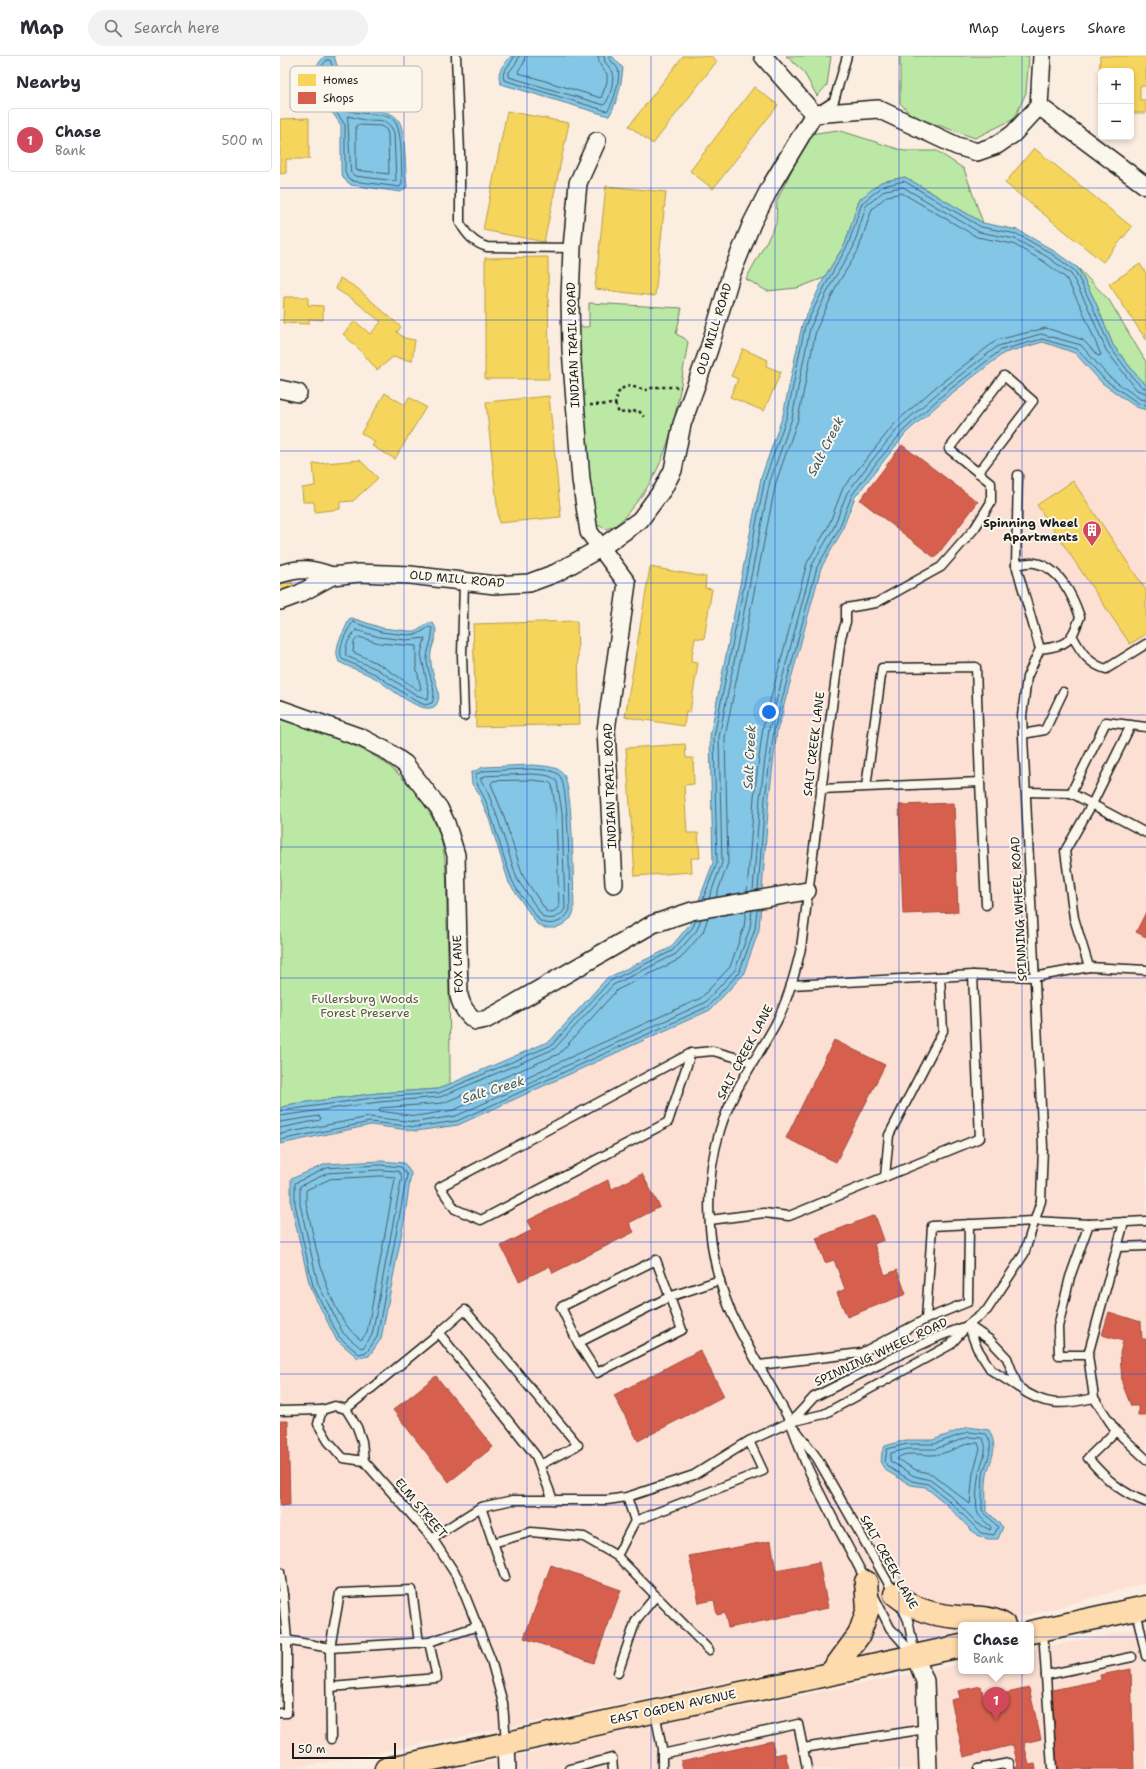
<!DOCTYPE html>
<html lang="en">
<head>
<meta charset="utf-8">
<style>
	:root { --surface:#fff; --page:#f2f2f3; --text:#2b2b33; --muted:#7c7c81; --line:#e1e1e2; --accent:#d1495b }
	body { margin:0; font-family:"Shantell Sans",sans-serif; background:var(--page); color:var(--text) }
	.controls { position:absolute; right:12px; top:12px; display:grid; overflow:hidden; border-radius:6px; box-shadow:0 2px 6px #0003 }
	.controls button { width:36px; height:36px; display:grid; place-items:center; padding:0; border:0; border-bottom:1px solid var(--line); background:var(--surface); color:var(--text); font:20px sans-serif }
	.scale { position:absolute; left:12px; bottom:10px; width:104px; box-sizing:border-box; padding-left:4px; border:2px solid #1c1c1c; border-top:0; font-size:11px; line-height:14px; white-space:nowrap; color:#1c1c1c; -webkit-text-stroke:3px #fbf7ec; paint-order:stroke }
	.you { position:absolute; left:489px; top:656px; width:14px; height:14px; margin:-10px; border:3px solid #fff; border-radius:50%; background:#1a73e8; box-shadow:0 0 0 6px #1a73e833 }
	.badge { display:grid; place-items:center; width:26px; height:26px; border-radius:50%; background:var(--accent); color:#fff; font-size:13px; font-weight:700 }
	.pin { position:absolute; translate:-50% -33px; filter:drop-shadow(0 1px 2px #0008) }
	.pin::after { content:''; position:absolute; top:21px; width:14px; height:12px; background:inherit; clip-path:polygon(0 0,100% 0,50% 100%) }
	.popup { position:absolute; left:678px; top:1566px; width:76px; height:52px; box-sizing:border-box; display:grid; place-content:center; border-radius:6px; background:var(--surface); filter:drop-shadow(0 1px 3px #0005); font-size:13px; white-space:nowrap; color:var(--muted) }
	.popup b { font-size:15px; color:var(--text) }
	.popup::after { content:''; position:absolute; left:50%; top:100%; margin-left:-8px; border:8px solid transparent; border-top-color:var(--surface) }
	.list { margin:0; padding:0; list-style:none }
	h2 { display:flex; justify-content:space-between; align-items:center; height:52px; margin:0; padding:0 16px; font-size:17px }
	h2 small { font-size:13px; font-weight:400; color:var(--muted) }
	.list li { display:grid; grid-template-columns:26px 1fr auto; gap:12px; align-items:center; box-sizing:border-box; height:64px; margin:0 8px 8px; padding:0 8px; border:1px solid var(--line); border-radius:6px }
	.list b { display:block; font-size:15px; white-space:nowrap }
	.list p { margin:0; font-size:13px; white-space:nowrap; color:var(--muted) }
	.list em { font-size:13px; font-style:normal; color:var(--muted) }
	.icon { flex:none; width:22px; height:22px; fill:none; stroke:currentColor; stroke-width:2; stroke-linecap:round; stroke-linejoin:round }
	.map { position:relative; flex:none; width:866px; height:1713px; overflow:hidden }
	header { display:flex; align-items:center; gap:24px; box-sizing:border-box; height:56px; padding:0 20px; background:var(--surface); border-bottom:1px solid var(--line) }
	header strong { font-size:19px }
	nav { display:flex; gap:22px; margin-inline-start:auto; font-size:14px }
	.search { width:280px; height:36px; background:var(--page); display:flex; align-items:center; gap:10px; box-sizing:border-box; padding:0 14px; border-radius:22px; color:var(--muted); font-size:15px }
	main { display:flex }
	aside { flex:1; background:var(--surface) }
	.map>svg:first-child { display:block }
	.built { fill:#fde0d4 }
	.green { fill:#bce8a5; stroke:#6c8260 }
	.water { fill:#84c6e5; stroke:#5a8295 }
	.homes { fill:#f6d55c; stroke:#b59e49 }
	.shops { fill:#d6604d; stroke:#9e4c3e }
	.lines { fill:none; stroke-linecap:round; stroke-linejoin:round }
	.shore { stroke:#46606c; stroke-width:1 }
	.service-casing { stroke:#1c1c1c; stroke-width:11 }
	.minor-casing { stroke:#1c1c1c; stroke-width:20 }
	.primary-casing { stroke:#1c1c1c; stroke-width:25 }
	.path { stroke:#1c1c1c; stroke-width:2.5; stroke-dasharray:3 3; stroke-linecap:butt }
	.service { stroke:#fbf7ec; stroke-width:8 }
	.minor { stroke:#fbf7ec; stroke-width:17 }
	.primary { stroke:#fedbac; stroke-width:22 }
	.grid { fill:none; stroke:#1d4ed8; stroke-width:1; stroke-opacity:0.55 }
	.labels { text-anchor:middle; stroke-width:4; stroke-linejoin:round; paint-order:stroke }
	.street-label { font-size:12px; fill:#1c1c1c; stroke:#fbf7ec }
	.poi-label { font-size:12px; font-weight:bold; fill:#1c1c1c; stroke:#fbf7ec; text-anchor:end }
	.park-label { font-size:12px; fill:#4c5945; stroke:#fbf7ec }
	.water-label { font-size:13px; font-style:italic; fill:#405862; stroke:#fbf7ec }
	.key { fill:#fbf7ec; stroke:#b8b5ae; stroke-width:1 }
	.key-label { font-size:11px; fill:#1c1c1c }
</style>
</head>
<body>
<header>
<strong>Map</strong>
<div class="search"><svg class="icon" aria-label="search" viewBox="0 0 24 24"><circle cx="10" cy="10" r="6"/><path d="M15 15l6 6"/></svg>Search here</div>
<nav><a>Map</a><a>Layers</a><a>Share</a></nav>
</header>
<main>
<aside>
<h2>Nearby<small></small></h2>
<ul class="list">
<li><span class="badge">1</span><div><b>Chase</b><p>Bank</p></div><em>500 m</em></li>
</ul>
</aside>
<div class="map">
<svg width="866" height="1713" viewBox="0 0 866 1713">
	<rect width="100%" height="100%" fill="#fcede1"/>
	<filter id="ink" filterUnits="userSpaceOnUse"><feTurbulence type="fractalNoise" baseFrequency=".025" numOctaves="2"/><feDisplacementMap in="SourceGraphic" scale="8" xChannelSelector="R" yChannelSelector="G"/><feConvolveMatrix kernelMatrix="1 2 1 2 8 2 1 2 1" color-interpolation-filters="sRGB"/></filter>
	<g filter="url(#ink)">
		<g class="built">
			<path d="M763,286L795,297L822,327L856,351L866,354V1527L713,1569H681V1577L235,1670L10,1713H0V1088L91,1069L136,1075L430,954L489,742L497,675L541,512L561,477L577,443L628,378L667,341L724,297Z"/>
			<path d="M866,1571V1713H178L374,1669L681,1608V1615H751V1594Z"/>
		</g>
		<g class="green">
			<path d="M506,0H551L547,29L537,40L523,15Z"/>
			<path d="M620,0H749L746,37L734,63L695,82L632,60L620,47Z"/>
			<path d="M558,74L624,95H657L684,113L703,167L625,121L601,126L579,145L565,188L544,222L517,232L487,235L466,223L496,168L497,144L529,78Z"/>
			<path d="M798,212L829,244L866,306V329L857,320L833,289L815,245Z"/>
			<path d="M309,247L402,252L396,278L404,282L408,286C397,347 394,405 350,454C344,462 337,471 326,473L313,467L296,271H309Z"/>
			<path d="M0,663C32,674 67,684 96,701C119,715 140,739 153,763C170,795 166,836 167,871C169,923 170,976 170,1029L158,1033L98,1037L12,1048L0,1052Z"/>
		</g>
		<g class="water">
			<path d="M45,0H54L60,19V28L56,40C72,63 107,46 119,65C126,76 125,116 127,131L121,136L71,129L64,123L61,116V69L52,56L32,52L25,47C21,32 34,11 45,0Z"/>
			<path d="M231,0H332L343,12C341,30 338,45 329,60L221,28C215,16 224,8 231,0Z"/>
			<path d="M625,121L703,167L738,174L771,193L798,212L815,245L833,289L857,320L866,329V354L856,351L822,327L795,297L763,286L724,297L667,341L626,377L575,441L561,477L541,512L497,675L489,742L479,874L463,919L430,954L178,1069L136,1075L91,1069L0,1088V1052L12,1048L98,1037L158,1033L270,985L327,922L390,892L410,868L433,807L430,680L481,422L503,359L522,269L544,222L565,188L579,144L601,126Z"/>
			<path d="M72,562L102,572L128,575H137L148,567H153C160,576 153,586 151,596C150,601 151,608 152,614C154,623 163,640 156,649C144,663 105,627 93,621C82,615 70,612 59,606C52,590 64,578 69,563Z"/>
			<path d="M253,709C261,710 276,710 282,716C294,727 293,834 294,855L291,862L282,869L275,872H265L257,868L229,827L209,763L198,736L192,728L191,717L203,711Z"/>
			<path d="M101,1105L124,1107L131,1117L125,1160L101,1283L89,1300L78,1302L56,1283L30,1231L11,1148V1123L46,1108Z"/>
			<path d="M688,1371L709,1374C719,1394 711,1400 707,1419C705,1430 706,1443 706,1454L723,1471L718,1483H708L699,1480L691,1474L664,1446L645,1431L631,1429L605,1414L601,1407L602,1396L605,1390L626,1384H653Z"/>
		</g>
		<g class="homes">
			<path d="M403,0H431L437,5L373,88L349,70Z"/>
			<path d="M820,0H866V30H860V44H866V57H851V15H821V57H819Z"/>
			<path d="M474,31L498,49L433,133L410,115Z"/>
			<path d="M227,55L289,67L264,186L203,174Z"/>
			<path d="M29,62V103H6V117L0,118V63Z"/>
			<path d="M754,92L852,171L823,206L725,127Z"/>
			<path d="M326,130L386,136L375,240L315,233Z"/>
			<path d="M268,201L269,323H205V202Z"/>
			<path d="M860,208L866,217V284L829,228Z"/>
			<path d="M60,222L77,232L121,271L117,276L124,282L135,284L132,305L113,301L97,314L80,294L63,278L75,265L90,278L101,266L75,245L56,233Z"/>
			<path d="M4,241H28V249L43,250V264L29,263V268L3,267Z"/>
			<path d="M463,293L488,304L486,310L501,316L484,355L450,341L458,323L451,320Z"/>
			<path d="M105,337L125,349L129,341L146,351L115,403L92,390L95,386L81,377Z"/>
			<path d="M269,340L281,461L219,467L206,346Z"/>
			<path d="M80,404L98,422L73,445L60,446V453L35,456L34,446H23L22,432L35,430L33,408Z"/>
			<path d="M793,425L866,534V578L850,588L757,449Z"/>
			<path d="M370,511L426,521L425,532L432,533L424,583L415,582L411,606L418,607L410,656L406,655L404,670L345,661Z"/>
			<path d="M10,523L15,533L4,538L0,528Z"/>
			<path d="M297,565L300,668L196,671L193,568Z"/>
			<path d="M405,688L406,702H413L414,728L404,729L407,777H418L420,802H411L412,816L355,820L346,692Z"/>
		</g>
		<g class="shops">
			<path d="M622,389L698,446L655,502L580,444Z"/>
			<path d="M674,747L678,856L623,858L619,749Z"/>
			<path d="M866,856V881L856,876Z"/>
			<path d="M554,984L605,1009L556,1106L506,1082Z"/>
			<path d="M362,1118L380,1151L349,1167L354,1176L273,1217L270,1210L239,1225L221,1190L252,1174L247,1165L328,1124L332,1133Z"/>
			<path d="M595,1159L604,1184L594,1188L605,1219L617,1214L626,1238L567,1261L557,1237L565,1233L554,1204L545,1207L536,1182Z"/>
			<path d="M829,1256L861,1266L862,1283H866V1359H858V1350H851L842,1327L840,1297L843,1285L822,1279Z"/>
			<path d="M420,1294L444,1340L358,1385L334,1339Z"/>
			<path d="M156,1320L213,1391L169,1426L113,1354Z"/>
			<path d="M0,1365H8L10,1449L0,1450Z"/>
			<path d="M491,1485L496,1514L539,1506L548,1552L448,1572L445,1557L437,1559L434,1544L419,1547L409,1500Z"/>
			<path d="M271,1509L341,1534L314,1607L244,1582Z"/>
			<path d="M851,1613L854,1713H777L772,1634L821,1624L820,1619Z"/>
			<path d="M701,1630L704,1642L749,1632L761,1683L744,1687L749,1709L755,1708L756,1713H733L738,1710L733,1689L684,1701L671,1644L680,1642L678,1635Z"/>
			<path d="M492,1685L495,1699L505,1697L509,1713H403L401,1705Z"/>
		</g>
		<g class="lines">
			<g class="shore">
				<path d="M234,0C232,10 220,13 224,24L327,55C333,50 341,21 338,13C335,8 330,6 329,0"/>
				<path d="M239,0L237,6L229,16V21L324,49C331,42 333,26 333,16L325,6L324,0"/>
				<path d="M245,0L244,7L238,15L239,17L321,42L327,26V18L320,9L318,0"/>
				<path d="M47,4H50L56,20L52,40C62,67 106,50 116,67C123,81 121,113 122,128L120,131L73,125L67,121L65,115V69L54,53L28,45C25,34 39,12 47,4Z"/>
				<path d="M46,13H49C52,24 47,32 47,43H35L32,39Z"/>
				<path d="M68,60C73,61 79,63 84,64C98,65 108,61 114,77L116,125L75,120L71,117Z"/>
				<path d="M78,69L101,70L106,73L108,78L109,118L76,114V70Z"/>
				<path d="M73,566L101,576L127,579L138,578L149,571L152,572C154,583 146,594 147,606C148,618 158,635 152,647L145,649L134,644L95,618L62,603C57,591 67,575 73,566Z"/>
				<path d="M76,574L99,581L126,584L145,582L141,598L149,636L148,643L136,639L97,613L66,600C64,590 70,581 76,574Z"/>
				<path d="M79,581L99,587L136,590V609L141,633L138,634L101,609L73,596L74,586Z"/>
				<path d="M252,713C260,714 273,713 279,719C290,729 289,834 290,854C284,866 272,871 260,865C251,852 238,838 232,824C222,799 216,771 206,746C203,738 194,726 196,718L204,715Z"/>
				<path d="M252,718C260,719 273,718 277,726L282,756L285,853C280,861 272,865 263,861L237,823L217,760L206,732L200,723L205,720Z"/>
				<path d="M252,724L269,726L272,729L276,757L279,851L272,857L267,856L243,820L223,758L211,728L213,725Z"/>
				<path d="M478,834L485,742L494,674L537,511L558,475L572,439L597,406L624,374L664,338L721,294L762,283L797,293L825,324L858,347L866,350"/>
				<path d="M473,835L480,742L489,673L532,509L553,473L567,437L593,403L620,370L661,334L718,290L761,278L801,289L828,320L860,343L866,344"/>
				<path d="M436,841L448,807L445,681L496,426L518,363L536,274L557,229L578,195L592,153L607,140L622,137L697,181L733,188L763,205L786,222L801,251L821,299L818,300L803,284L766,272L717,284L657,330L616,366L563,432L548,471L527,507L483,671L474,741L467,836"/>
				<path d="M429,842L442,807L439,681L490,425L512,362L530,272L552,226L573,192L586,150L605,134L623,131L699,176L735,183L766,200L791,218L807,249L826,294L857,334L866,337"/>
				<path d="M423,843L437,807L434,681L485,423L507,360L525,270L548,224L568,189L582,147L603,130L624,125L701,171L737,178L769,196L795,215L811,247L830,291L854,323L862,331L866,332"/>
				<path d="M428,862L423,876L400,903L337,934L279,998L163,1047L100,1052L99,1055L136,1060L174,1054L421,942L450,911L464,871L466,855"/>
				<path d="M0,1055L99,1041L159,1037L272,989L330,925L392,895L413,871L416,864"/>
				<path d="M0,1060L99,1046L160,1041L274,993L333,929L396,898L417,874L421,863"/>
				<path d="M0,1066L39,1060L41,1062L40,1064L0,1072"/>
				<path d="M0,1078L89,1061L136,1066L176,1060L424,947L455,914L470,872L472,854"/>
				<path d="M0,1084L90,1066L136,1071L177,1065L427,951L459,917L475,873L477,853"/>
				<path d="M101,1109L121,1111L127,1119L97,1281L87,1296L79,1298L59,1281L33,1230L15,1148V1127L47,1112Z"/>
				<path d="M101,1114L118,1115L122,1120L92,1279L84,1291L81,1292L63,1277L38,1228L20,1148V1130L48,1117Z"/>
				<path d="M101,1120L114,1121L115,1123L87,1277L81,1284C47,1260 35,1186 26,1147V1134L50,1123Z"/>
				<path d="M689,1376L706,1378C716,1391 706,1404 703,1419C702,1431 702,1442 702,1454L718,1471L714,1479L701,1477L667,1443L648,1428L632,1425L608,1411L605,1406L607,1393L627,1388H654Z"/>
				<path d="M689,1381L702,1382C710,1393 701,1406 699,1417C697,1426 695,1450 698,1458C701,1463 707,1467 711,1471L710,1474L697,1467L670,1439L650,1424L634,1420L610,1405L611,1397L627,1393H655Z"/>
				<path d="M690,1387H698L700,1393L693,1417L690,1448L652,1418L636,1414L617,1403C622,1395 642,1399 651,1399C665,1399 677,1391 690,1387Z"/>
			</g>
			<g class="service-casing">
				<g id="service">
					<path d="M176,0L180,97V167C187,179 194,187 207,191L292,192"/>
					<path d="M540,54L554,45L567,0"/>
					<path d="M736,509C742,508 749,506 755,507C779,511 793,540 800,561C791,586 787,590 760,593"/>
					<path d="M793,581C801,596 809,608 826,613L866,588"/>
					<path d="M184,660L182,599L184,526"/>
					<path d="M743,678L765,674L783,636"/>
					<path d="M700,726L706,849"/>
					<path d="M541,733L700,726L696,611L602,612L586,731"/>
					<path d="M746,736L791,737L866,777"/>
					<path d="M791,737L826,666L866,671"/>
					<path d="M809,911L866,914"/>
					<path d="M693,919L754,921L809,911L794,862L785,795L812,748L851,669"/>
					<path d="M411,997L388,1066L201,1164L175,1153L160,1131L411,997L433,995L472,1006"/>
					<path d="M605,1121L609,1079L663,975L660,921"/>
					<path d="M430,1164L484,1157L509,1160L700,1082L693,919L511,929"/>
					<path d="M838,1191L866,1190"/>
					<path d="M646,1263L688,1246L689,1168"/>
					<path d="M688,1269L710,1284L727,1302L738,1331L711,1314L697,1292Z"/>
					<path d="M159,1277L185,1254L298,1389L260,1409"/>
					<path d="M298,1287L317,1317L402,1274L376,1204L281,1251L298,1287L389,1241L440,1224"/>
					<path d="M808,1299H779L778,1271L790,1221L809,1168L866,1165"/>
					<path d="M479,1309L581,1297L646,1263L652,1170L754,1165L809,1168"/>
					<path d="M738,1331C765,1351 782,1349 814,1342L836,1375L866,1403"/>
					<path d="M814,1342L808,1299L844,1166"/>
					<path d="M66,1353L159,1277L256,1400L273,1444"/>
					<path d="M0,1355L42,1354"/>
					<path d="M511,1366L534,1341L606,1305L660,1280L687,1270"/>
					<path d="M516,1374L537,1402L614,1537"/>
					<path d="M836,1375L808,1402C825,1422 841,1437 866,1446"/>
					<path d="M84,1405L63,1402L48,1385L38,1368L42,1354L55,1350L66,1353L77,1371L82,1385L84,1405L152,1482L178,1522L211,1604L223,1647L226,1686"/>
					<path d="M347,1441L355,1465"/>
					<path d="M201,1451L225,1521"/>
					<path d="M152,1482L201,1451L233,1444H327L347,1441L414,1419L469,1385L510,1366L544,1358L670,1289L688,1269L707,1254L744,1198L761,1145L763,1091L742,660L747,621L760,593L736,509L738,419"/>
					<path d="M213,1487L251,1476L304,1481L337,1500L429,1594"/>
					<path d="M337,1500L355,1465L483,1415L469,1385"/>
					<path d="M0,1516L3,1539"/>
					<path d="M586,1525C566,1486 544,1448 526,1408C520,1394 516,1379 510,1366C494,1333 473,1302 457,1269C427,1209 421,1138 440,1074C452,1034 477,1003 496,967C508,944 515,918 521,892L561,581L566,566V552L596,547L661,511L695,472L711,446V427L669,393L724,320L753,345L698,417"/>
					<path d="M0,1539H3L7,1584V1657H0"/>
					<path d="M594,1540L610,1572L633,1598"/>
					<path d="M621,1549L628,1564L635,1599"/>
					<path d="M856,1554L866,1600"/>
					<path d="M763,1574L772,1713"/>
					<path d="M0,1583L50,1592L60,1537L132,1534L139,1587"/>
					<path d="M338,1617L356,1564L376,1540"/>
					<path d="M766,1619L852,1601"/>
					<path d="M51,1631L157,1622L149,1586"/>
					<path d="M375,1656L382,1693V1713"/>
					<path d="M51,1683L50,1592L149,1586L198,1570"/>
					<path d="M382,1698L518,1668L523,1692"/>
					<path d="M290,1713L332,1702L333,1713"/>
					<path d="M527,1713L523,1692L646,1673"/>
					<path d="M698,1713L729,1707V1713"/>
				</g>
			</g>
			<g class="minor-casing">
				<g id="minor">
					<path d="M483,0L534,58"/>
					<path d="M759,50L866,130"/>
					<path d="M759,50L762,0"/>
					<path d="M317,85L298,127L292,192L290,243L291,293L301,424L309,476L347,527L326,674L334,828"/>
					<path d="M0,333L18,337"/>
					<path d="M0,518C21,511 32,513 52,520"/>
					<path d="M0,545L19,538L52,520L79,517L130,519L215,529L249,527L276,517L322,491L360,464L383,433L393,414L402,368L429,293L451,219L472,167L492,128L534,58L598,53L677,90L697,96L717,89L733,78L759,50"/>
					<path d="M0,653L82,682L105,694L125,708L159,752L166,767L176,799L179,940C182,951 186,958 196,965L207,963L218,957L373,868L412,855L527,835"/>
					<path d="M635,1600L645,1625L648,1713"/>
					<path d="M226,1687L227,1713"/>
				</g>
			</g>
			<g class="primary-casing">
				<g id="primary">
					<path d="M615,1538C634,1554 653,1559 678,1561C694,1562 710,1560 724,1569"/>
					<path d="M751,1576L866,1551"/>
					<path d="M551,1617L579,1579L588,1553L586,1526"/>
					<path d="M106,1713L681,1590"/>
				</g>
			</g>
			<g class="path">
				<path d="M335,348L339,357L359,355L364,361"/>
				<path d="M310,349L335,348L338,337L343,332L350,330L366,334L375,331H401"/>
			</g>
			<use href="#service" class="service"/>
			<use href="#minor" class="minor"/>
			<use href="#primary" class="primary"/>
		</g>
	</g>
	<path class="grid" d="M124,0V1713M247,0V1713M371,0V1713M495,0V1713M619,0V1713M742,0V1713M0,132H866M0,264H866M0,395H866M0,527H866M0,659H866M0,791H866M0,922H866M0,1054H866M0,1186H866M0,1318H866M0,1449H866M0,1581H866"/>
	<defs>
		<g id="building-pin" transform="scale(1)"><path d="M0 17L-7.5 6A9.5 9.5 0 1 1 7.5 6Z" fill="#d1495b" stroke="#fbf7ec"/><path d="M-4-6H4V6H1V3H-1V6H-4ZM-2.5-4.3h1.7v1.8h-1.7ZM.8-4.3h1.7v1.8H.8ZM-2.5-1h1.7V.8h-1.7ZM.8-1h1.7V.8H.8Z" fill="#fff"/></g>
	</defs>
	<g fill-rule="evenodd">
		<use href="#building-pin" x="812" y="474"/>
	</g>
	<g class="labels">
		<g class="street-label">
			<text transform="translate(434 273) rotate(-73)" y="4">OLD MILL ROAD</text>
			<text transform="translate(293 289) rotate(-92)" y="4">INDIAN TRAIL ROAD</text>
			<text transform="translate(177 523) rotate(5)" y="4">OLD MILL ROAD</text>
			<text transform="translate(534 688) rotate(-83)" y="4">SALT CREEK LANE</text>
			<text transform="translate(330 730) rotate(-92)" y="4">INDIAN TRAIL ROAD</text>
			<text transform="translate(739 853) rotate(-93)" y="4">SPINNING WHEEL ROAD</text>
			<text transform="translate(178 908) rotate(-92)" y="4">FOX LANE</text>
			<text transform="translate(465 996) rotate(-62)" y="4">SALT CREEK LANE</text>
			<text transform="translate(601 1296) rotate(-25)" y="4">SPINNING WHEEL ROAD</text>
			<text transform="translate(141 1452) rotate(50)" y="4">ELM STREET</text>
			<text transform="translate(609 1506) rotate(61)" y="4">SALT CREEK LANE</text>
			<text transform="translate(393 1651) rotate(-12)" y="4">EAST OGDEN AVENUE</text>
		</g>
		<g class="poi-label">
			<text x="798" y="471">Spinning Wheel<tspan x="798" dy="14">Apartments</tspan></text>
		</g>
		<g class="park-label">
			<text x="85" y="947">Fullersburg Woods<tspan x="85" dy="14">Forest Preserve</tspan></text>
		</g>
		<g class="water-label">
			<text transform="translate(545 390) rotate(-63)" y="5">Salt Creek</text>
			<text transform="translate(469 701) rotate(-87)" y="5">Salt Creek</text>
			<text transform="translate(213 1033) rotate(-17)" y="5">Salt Creek</text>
		</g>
	</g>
	<rect x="10" y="10" width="132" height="46" rx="6" class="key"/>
	<rect x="18" y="18" width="18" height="12" fill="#f6d55c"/>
	<rect x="18" y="36" width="18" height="12" fill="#d6604d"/>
	<g class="key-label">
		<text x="43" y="28">Homes</text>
		<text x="43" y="46">Shops</text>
	</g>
</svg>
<div class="controls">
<button>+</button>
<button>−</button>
</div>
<div class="scale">50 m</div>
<div class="you"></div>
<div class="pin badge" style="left:716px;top:1664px">1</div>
<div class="popup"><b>Chase</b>Bank</div>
</div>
</main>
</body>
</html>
